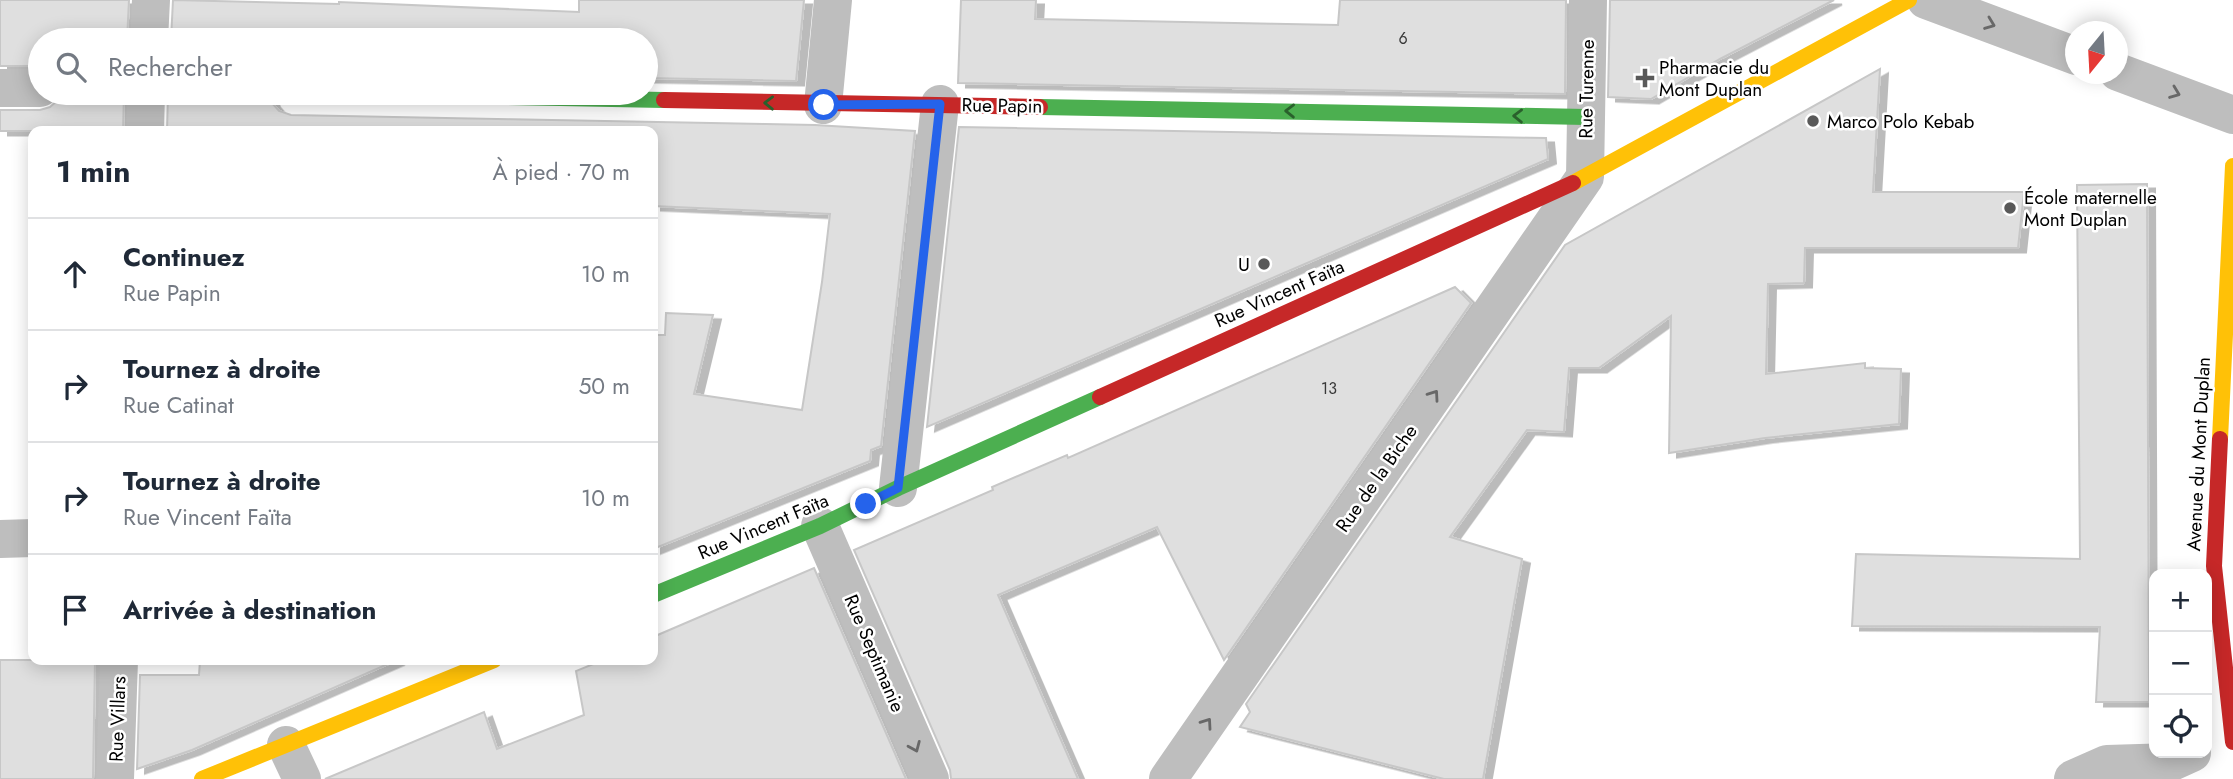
<!DOCTYPE html>
<html lang="fr">
<head>
<meta charset="utf-8">
<style>
	:root { --surface:#fff; --page:#f2f2f3; --text:#1f2937; --muted:#747a83; --line:#e0e1e3 }
	body { margin:0; font-family:Jost,sans-serif; background:var(--page); color:var(--text) }
	.controls { position:absolute; right:21px; bottom:21px; display:grid; overflow:hidden; border-radius:14px; box-shadow:0 4px 18px #0003 }
	.controls button { width:63px; height:63px; display:grid; place-items:center; padding:0; border:0; border-bottom:2px solid var(--line); background:var(--surface); color:var(--text); font:35px sans-serif }
	.compass { position:absolute; left:2065px; top:21px; width:63px; height:63px; border-radius:50%; background:var(--surface); box-shadow:0 4px 18px #0003; rotate:198deg }
	.stop { position:absolute; width:21px; height:21px; margin:-16px; border:5px solid #2563eb; border-radius:50%; background:#fff }
	.stop.end { background:#2563eb; border-color:#fff; box-shadow:0 2px 7px #0008 }
	.list { margin:0; padding:0; list-style:none }
	h2 { display:flex; justify-content:space-between; align-items:center; height:91px; margin:0; padding:0 28px; font-size:30px }
	h2 small { font-size:23px; font-weight:400; color:var(--muted) }
	.list li { display:grid; grid-template-columns:46px 1fr auto; gap:21px; align-items:center; box-sizing:border-box; height:112px; padding:0 28px; border-top:2px solid var(--line) }
	.list b { display:block; font-size:26px; white-space:nowrap }
	.list p { margin:0; font-size:23px; white-space:nowrap; color:var(--muted) }
	.list em { font-size:23px; font-style:normal; color:var(--muted) }
	.icon { flex:none; width:38px; height:38px; fill:none; stroke:currentColor; stroke-width:2; stroke-linecap:round; stroke-linejoin:round }
	.map { position:relative; flex:none; width:2233px; height:779px; overflow:hidden }
	.search { position:absolute; background:var(--surface); box-shadow:0 4px 18px #0003; left:28px; top:28px; width:630px; height:77px; display:flex; align-items:center; gap:18px; box-sizing:border-box; padding:0 24px; border-radius:38px; color:var(--muted); font-size:26px }
	.panel { position:absolute; background:var(--surface); box-shadow:0 4px 18px #0003; left:28px; top:126px; width:630px; height:539px; border-radius:14px }
	.map>svg:first-child { display:block }
	.building { fill:#dfdfdf; stroke:#c7c7c7; stroke-width:2; filter:url(#shadow) }
	.lines { fill:none; stroke-linecap:round; stroke-linejoin:round }
	.street { stroke:#bebebe; stroke-width:38 }
	.fast { stroke:#4caf50; stroke-width:16 }
	.slow { stroke:#ffc107; stroke-width:16 }
	.jam { stroke:#c62828; stroke-width:16 }
	.oneway { stroke:#686868 }
	.oneway2 { stroke:#2a602c }
	.route { stroke:#2563eb; stroke-width:9 }
	.poi-dot { fill:#595959; stroke:#fff; stroke-width:2.5 }
	.labels { text-anchor:middle; stroke-width:5; stroke-linejoin:round; paint-order:stroke }
	.number-label { font-size:16px; fill:#383838 }
	.poi-label { font-size:19px; fill:#000; stroke:#fff; text-anchor:start }
	.street-label { font-size:19px; fill:#000; stroke:#fff }
</style>
</head>
<body>
<div class="map">
<svg width="2233" height="779" viewBox="0 0 2233 779">
	<defs>
		<filter id="shadow"><feDropShadow dx="8" dy="4.5" stdDeviation="0" flood-color="#0004"/></filter>
	</defs>
	<rect width="100%" height="100%" fill="#fff"/>
	<g class="building">
		<path d="M0,0H129L127,40H40V66H0Z"/>
		<path d="M173,0L339,4V2L579,12V0H804L796,81L646,78V40H171Z"/>
		<path d="M961,0H1036L1035,19L1338,25L1340,0H1566L1565,94L958,83Z"/>
		<path d="M1610,0H1834L1720,59L1651,99L1608,97Z"/>
		<path d="M1880,69L1873,192H2024L2018,248H1805L1804,283L1768,284L1766,374L1865,363V368L1901,369L1899,424L1765,438L1669,453L1671,316L1599,368H1569L1564,432L1527,430L1450,537L1522,559L1483,779H1444L1240,727L1250,712L1246,704L1565,245Z"/>
		<path d="M61,93H124L123,131H0V110H40L50,107L59,99Z"/>
		<path d="M168,93H269L272,103L279,111L291,115L815,125L915,131L881,446L871,450L870,461L653,549V335H665L666,313L713,315L694,394L802,410L822,282L830,214L653,206V131H167Z"/>
		<path d="M959,127L1546,138L1548,159L927,427Z"/>
		<path d="M2147,184L2149,702H2096L2100,627L1852,626L1856,554L2080,559L2077,185Z"/>
		<path d="M1455,287L1471,303L1224,660L1157,527L998,595L1078,779H951L950,770L854,550L993,490L992,487L1067,455L1068,458Z"/>
		<path d="M814,568L906,779H325L484,712L497,749L584,715L576,671L603,660H653V637Z"/>
		<path d="M0,660H95L93,779H0Z"/>
		<path d="M200,660H397L192,750L137,769L140,675H199Z"/>
	</g>
	<g class="lines">
		<g class="street">
			<path d="M1926,0L2076,56"/>
			<path d="M149,40L151,0"/>
			<path d="M2118,72L2233,115"/>
			<path d="M0,88H40"/>
			<path d="M823,105L833,0"/>
			<path d="M145,131L146,93"/>
			<path d="M898,488L940,104"/>
			<path d="M820,526L930,779"/>
			<path d="M0,539L33,538"/>
			<path d="M286,745L302,779"/>
			<path d="M115,779L119,660"/>
			<path d="M1168,779L1585,177L1588,0"/>
			<path d="M2073,779L2107,764L2172,762L2192,753"/>
		</g>
		<g class="fast">
			<path d="M291,93L664,100"/>
			<path d="M1040,107L1586,117"/>
			<path d="M653,595L820,526L898,488L1100,397"/>
		</g>
		<g class="slow">
			<path d="M1573,183L1909,0"/>
			<path d="M2220,439L2233,166"/>
			<path d="M202,779L494,660"/>
		</g>
		<g class="jam">
			<path d="M664,100L1040,107"/>
			<path d="M1100,397L1573,183"/>
			<path d="M2220,439L2214,566L2233,742"/>
		</g>
	</g>
	<defs><path id="oneway-chevron" d="M-2-3.5L2.5 0L-2 3.5" fill="none" stroke-width="1.6" stroke-linecap="round" stroke-linejoin="round" transform="scale(1.75)"/></defs>
	<g class="oneway">
		<use href="#oneway-chevron" transform="translate(1990 24) rotate(21)"/>
		<use href="#oneway-chevron" transform="translate(2175 93) rotate(21)"/>
		<use href="#oneway-chevron" transform="translate(1434 395) rotate(-55)"/>
		<use href="#oneway-chevron" transform="translate(1207 723) rotate(-55)"/>
		<use href="#oneway-chevron" transform="translate(915 747) rotate(67)"/>
	</g>
	<g class="oneway2">
		<use href="#oneway-chevron" transform="translate(769 103) rotate(-179)"/>
		<use href="#oneway-chevron" transform="translate(1290 111) rotate(-179)"/>
		<use href="#oneway-chevron" transform="translate(1518 116) rotate(-179)"/>
	</g>
	<g class="lines">
		<path class="route" d="M824,105L940,104L898,488L866,504"/>
	</g>
	<g class="poi-dot">
		<path d="M1641.5 67.5h7v7h7v7h-7v7h-7v-7h-7v-7h7z"/>
		<circle cx="1813" cy="121" r="7"/>
		<circle cx="2010" cy="208" r="7"/>
		<circle cx="1264" cy="264" r="7"/>
	</g>
	<g class="labels">
		<g class="number-label">
			<text x="1403" y="44">6</text>
			<text x="1329" y="394">13</text>
		</g>
		<g class="poi-label">
			<text x="1659" y="74">Pharmacie du<tspan x="1659" dy="22">Mont Duplan</tspan></text>
			<text x="1827" y="128">Marco Polo Kebab</text>
			<text x="2024" y="204">École maternelle<tspan x="2024" dy="22">Mont Duplan</tspan></text>
			<text x="1250" y="271" text-anchor="end">U</text>
		</g>
		<g class="street-label">
			<text transform="translate(1586 89) rotate(-89)" y="7">Rue Turenne</text>
			<text transform="translate(1002 105) rotate(1)" y="7">Rue Papin</text>
			<text transform="translate(1279 293) rotate(-24)" y="7">Rue Vincent Faïta</text>
			<text transform="translate(2198 454) rotate(-87)" y="7">Avenue du Mont Duplan</text>
			<text transform="translate(1376 478) rotate(-55)" y="7">Rue de la Biche</text>
			<text transform="translate(763 526) rotate(-23)" y="7">Rue Vincent Faïta</text>
			<text transform="translate(875 653) rotate(67)" y="7">Rue Septimanie</text>
			<text transform="translate(117 719) rotate(-88)" y="7">Rue Villars</text>
		</g>
	</g>
</svg>
<div class="controls">
<button>+</button>
<button>−</button>
<button><svg class="icon" aria-label="locate" viewBox="0 0 24 24"><circle cx="12" cy="12" r="6"/><path d="M12 2v4M12 18v4M2 12h4M18 12h4"/></svg></button>
</div>
<svg class="compass" viewBox="-18 -18 36 36"><path d="M0-13l5 13h-10z" fill="#e53935"/><path d="M0 13l5-13h-10z" fill="#747a83"/></svg>
<div class="stop" style="left:824px;top:105px"></div>
<div class="stop end" style="left:866px;top:504px"></div>
<div class="search"><svg class="icon" aria-label="search" viewBox="0 0 24 24"><circle cx="10" cy="10" r="6"/><path d="M15 15l6 6"/></svg>Rechercher</div>
<section class="panel">
<h2>1 min<small>À pied · 70 m</small></h2>
<ul class="list">
<li><svg class="icon" aria-label="ahead" viewBox="0 0 24 24"><path d="M12 20V5M6 11l6-6 6 6"/></svg><div><b>Continuez</b><p>Rue Papin</p></div><em>10 m</em></li>
<li><svg class="icon" aria-label="right" viewBox="0 0 24 24"><path d="M7 20v-9h11M14 6l5 5-5 5"/></svg><div><b>Tournez à droite</b><p>Rue Catinat</p></div><em>50 m</em></li>
<li><svg class="icon" aria-label="right" viewBox="0 0 24 24"><path d="M7 20v-9h11M14 6l5 5-5 5"/></svg><div><b>Tournez à droite</b><p>Rue Vincent Faïta</p></div><em>10 m</em></li>
<li><svg class="icon" aria-label="arrive" viewBox="0 0 24 24"><path d="M6 21V4h12l-3 4 3 4H6"/></svg><div><b>Arrivée à destination</b></div></li>
</ul>
</section>
</div>
</body>
</html>
